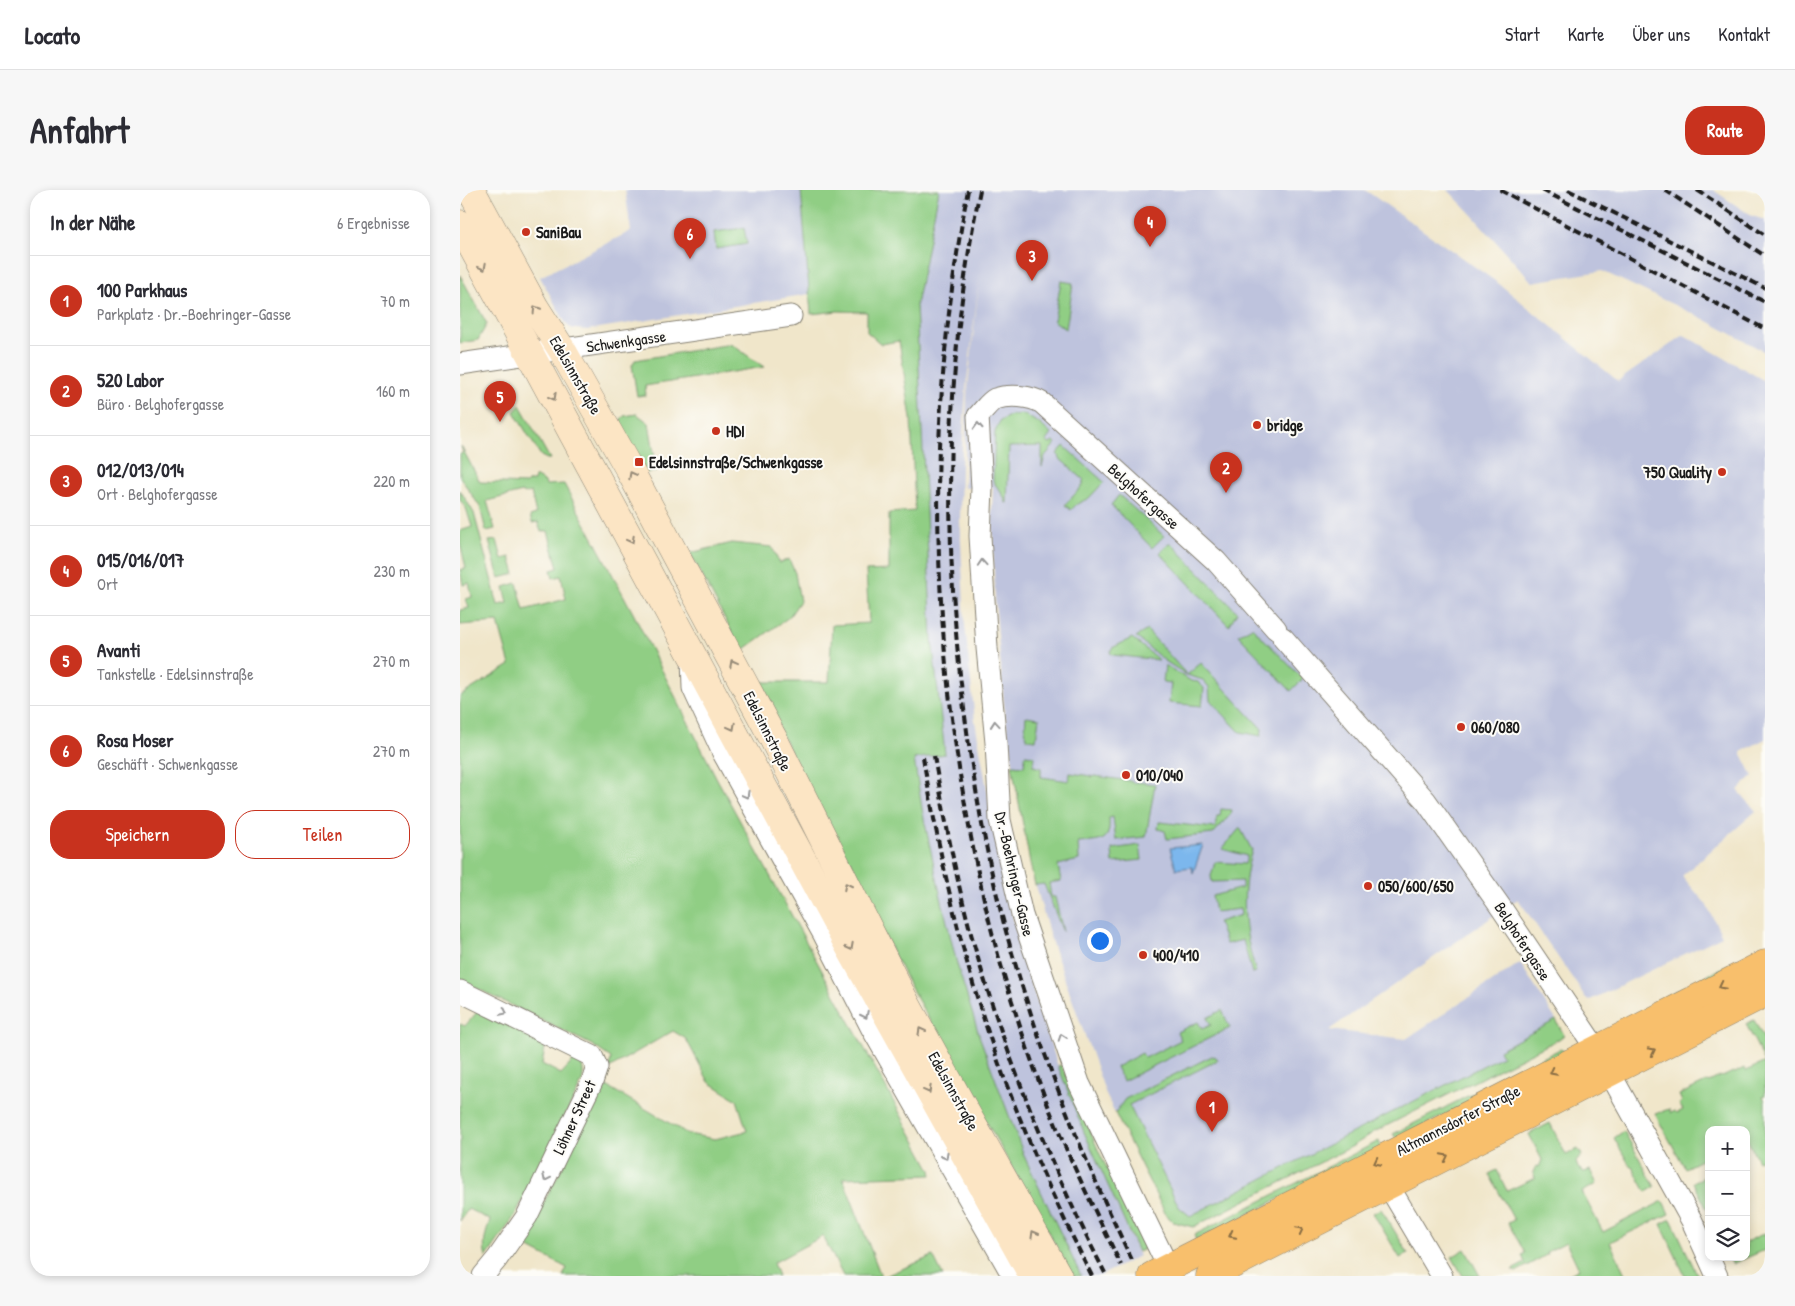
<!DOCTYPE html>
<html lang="de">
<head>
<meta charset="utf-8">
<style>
	:root { --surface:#fff; --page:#f7f7f7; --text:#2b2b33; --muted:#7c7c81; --line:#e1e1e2; --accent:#c8321e }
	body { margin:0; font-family:"Patrick Hand",sans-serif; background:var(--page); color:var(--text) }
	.controls { position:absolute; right:15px; bottom:15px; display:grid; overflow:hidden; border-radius:10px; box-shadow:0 2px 8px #0003 }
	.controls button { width:45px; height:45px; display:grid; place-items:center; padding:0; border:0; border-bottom:1px solid var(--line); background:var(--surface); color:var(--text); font:25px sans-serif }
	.you { position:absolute; left:639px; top:750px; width:18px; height:18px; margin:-12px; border:4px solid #fff; border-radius:50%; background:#1a73e8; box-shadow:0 0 0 8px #1a73e833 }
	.badge { display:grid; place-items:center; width:32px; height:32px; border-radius:50%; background:var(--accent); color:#fff; font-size:16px; font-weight:700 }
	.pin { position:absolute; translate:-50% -41px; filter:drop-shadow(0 1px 2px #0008) }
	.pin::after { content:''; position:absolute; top:26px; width:18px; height:15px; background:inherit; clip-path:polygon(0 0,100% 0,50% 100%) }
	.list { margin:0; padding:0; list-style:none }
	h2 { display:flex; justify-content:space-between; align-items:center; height:65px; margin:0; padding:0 20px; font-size:21px }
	h2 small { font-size:16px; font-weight:400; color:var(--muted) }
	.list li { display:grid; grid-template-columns:32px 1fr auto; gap:15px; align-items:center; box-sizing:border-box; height:90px; padding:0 20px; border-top:1px solid var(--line) }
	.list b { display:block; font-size:19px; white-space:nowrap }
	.list p { margin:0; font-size:16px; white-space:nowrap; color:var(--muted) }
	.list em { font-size:16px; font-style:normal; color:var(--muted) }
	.actions { display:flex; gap:10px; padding:15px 20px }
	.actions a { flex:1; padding:11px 0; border:1px solid var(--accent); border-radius:20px; text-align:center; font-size:18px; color:var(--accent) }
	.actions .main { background:var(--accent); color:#fff }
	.icon { flex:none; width:28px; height:28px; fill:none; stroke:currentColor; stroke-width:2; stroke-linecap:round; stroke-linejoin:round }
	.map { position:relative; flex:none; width:1305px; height:1086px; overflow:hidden; border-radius:20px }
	header { display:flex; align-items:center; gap:30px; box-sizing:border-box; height:70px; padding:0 25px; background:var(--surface); border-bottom:1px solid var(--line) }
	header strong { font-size:24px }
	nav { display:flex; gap:28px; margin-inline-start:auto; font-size:18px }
	.intro { display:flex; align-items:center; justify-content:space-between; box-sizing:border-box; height:120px; padding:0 30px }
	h1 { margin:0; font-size:35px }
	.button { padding:12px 22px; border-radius:20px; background:var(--accent); color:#fff; font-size:18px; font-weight:700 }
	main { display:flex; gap:30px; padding:0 30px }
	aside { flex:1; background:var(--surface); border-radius:20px; box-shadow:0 2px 8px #0003 }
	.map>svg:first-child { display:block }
	.industrial { fill:#bec3dd }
	.green { fill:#90ce84; stroke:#567550 }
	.water { fill:#7bb7ed; stroke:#4c6a84 }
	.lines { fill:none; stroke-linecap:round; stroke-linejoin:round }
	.street-casing { stroke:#868173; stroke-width:23 }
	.secondary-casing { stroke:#868173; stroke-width:29 }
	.primary-casing { stroke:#868173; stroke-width:29 }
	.street { stroke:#fff; stroke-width:21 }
	.secondary { stroke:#fce5c4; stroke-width:28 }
	.primary { stroke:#f8bf6c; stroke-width:28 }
	.rail { stroke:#1c1c1c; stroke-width:4; stroke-dasharray:8 4; stroke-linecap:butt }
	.oneway { stroke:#978b78 }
	.oneway2 { stroke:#999 }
	.oneway3 { stroke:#8a6e44 }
	.poi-dot { fill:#c8321e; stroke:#fdfcf7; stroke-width:2 }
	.labels { text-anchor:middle; stroke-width:4; stroke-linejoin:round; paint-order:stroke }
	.poi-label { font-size:16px; font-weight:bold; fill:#1c1c1c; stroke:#fdfcf7; text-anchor:start }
	.street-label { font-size:16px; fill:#1c1c1c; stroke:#fdfcf7 }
</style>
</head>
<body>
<header>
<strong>Locato</strong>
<nav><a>Start</a><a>Karte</a><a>Über uns</a><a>Kontakt</a></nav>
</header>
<div class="intro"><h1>Anfahrt</h1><a class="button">Route</a></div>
<main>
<aside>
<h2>In der Nähe<small>6 Ergebnisse</small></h2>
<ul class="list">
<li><span class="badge">1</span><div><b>100 Parkhaus</b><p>Parkplatz · Dr.-Boehringer-Gasse</p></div><em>70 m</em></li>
<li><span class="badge">2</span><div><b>520 Labor</b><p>Büro · Belghofergasse</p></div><em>160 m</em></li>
<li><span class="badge">3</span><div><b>012/013/014</b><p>Ort · Belghofergasse</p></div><em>220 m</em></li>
<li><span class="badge">4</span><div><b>015/016/017</b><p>Ort</p></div><em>230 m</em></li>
<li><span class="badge">5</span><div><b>Avanti</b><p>Tankstelle · Edelsinnstraße</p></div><em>270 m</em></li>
<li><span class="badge">6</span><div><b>Rosa Moser</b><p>Geschäft · Schwenkgasse</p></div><em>270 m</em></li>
</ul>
<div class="actions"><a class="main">Speichern</a><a>Teilen</a></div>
</aside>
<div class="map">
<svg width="1305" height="1086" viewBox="0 0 1305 1086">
	<rect width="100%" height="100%" fill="#fdfcf7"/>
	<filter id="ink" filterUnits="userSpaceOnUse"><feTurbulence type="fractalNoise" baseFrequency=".02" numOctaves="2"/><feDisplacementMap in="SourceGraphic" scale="10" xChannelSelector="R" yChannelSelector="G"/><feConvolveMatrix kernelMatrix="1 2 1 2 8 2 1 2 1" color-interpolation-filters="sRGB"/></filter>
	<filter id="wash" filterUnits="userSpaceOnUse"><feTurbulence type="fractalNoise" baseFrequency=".0096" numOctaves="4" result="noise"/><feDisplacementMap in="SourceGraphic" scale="20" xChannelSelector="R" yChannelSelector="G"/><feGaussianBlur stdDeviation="1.12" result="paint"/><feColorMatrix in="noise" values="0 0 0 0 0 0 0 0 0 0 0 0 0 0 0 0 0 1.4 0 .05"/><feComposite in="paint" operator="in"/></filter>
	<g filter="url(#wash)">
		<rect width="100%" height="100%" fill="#f0e6ca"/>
		<g class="industrial">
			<path d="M165,0H341L349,104L127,140L114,139L109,137L105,132L80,87L171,41Z"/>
			<path d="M479,0H905L1038,93L1158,191L1224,145L1305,191V549L1281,562L1293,586L1278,600L1296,621L1222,686L1246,714L1262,746L1128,811L1058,709L869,840L946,849L1060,773L1096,830L1039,860L1046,875L914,942L893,956L733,1037L713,1032L705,1023L647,907L591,750L571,678L545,526L535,410L532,324L533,297L504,298L507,205L520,82L506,200L501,277L500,331L505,435L515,531L538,661L552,724L571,793L598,876L624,942L679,1066L640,1086H621L565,968L520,849L497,774L480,703L463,624L454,568L485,564L472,449L456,115Z"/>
			<path d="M988,0H1253L1292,26L1305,30V162L1242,128L1142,81L1072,92L1012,25Z"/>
		</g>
		<g class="green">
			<path d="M341,0H479L456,115L472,449L485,564L454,569L463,624L480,703L497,774L520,848L565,968L621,1086H613L449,794L295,492H369L372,435L409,433L406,381L429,380V323L455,321L451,228L439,151L421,154L407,142V122L378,121L351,124Z"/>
			<path d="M284,38L287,54L256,59L254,42Z"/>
			<path d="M0,85L27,134L18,150L0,153Z"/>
			<path d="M601,91L613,93L606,139L594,131Z"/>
			<path d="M271,154L304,177L185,196L186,205L177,206L172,175L175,170Z"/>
			<path d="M60,215L90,269H87L81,266L54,222Z"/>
			<path d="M177,224L189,233L197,281L186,283L160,235L161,229L164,226Z"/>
			<path d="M563,224L579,233L591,244L586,251L590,254L594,251L596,253L585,266L582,277V256L549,257L547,313H546L544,307L533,291L535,242L540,231L551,225Z"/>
			<path d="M1,256L20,292L66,294L69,291H74L75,286L85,292L86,295L104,294L173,423L256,587L471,980L472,985L383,988L421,1086H383L363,1046L313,1073L318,1086H103L107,1078L62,1054L120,943L140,892L228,944L255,949L287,941L277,910L249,892L226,849L213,841L149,878L151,868L132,855L0,790V506L50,475L38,432L0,435V420L9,418L6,409L12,407L9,393L3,395L0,380L6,378L0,353V341L12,337L6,318L0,310V300L14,323L38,415L48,413L44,397L57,393L64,420L106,409L101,386L93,388L91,380L98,378L88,341L81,342L78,332L72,333L70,326L76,324L71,302L63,304L62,302L27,311L35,339L26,341L20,317L0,287V264L3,263Z"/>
			<path d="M604,256L644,292L629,308L617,314L611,320L605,315L624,294L622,292L624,290L599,268L600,267L597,264Z"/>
			<path d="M659,305L704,346L692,358L651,315Z"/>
			<path d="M37,350L42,369L50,367L55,384L39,388L29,351Z"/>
			<path d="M710,352L777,422L769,436L700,363Z"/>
			<path d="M272,353L312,357L319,373L329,369L335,383L340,411L329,427L282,461L230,363Z"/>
			<path d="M792,437L843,489L831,501L778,445Z"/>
			<path d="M687,440L727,485L741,473L802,539L801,546L780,542L750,510L749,497L743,490L727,485L705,471L676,447Z"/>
			<path d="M672,448L699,470L653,465L650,463L652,458Z"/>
			<path d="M705,475L731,491L738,492L744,498L742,516L709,513L711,493L703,492Z"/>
			<path d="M566,526L579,528L576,550L567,549L565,539Z"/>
			<path d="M565,565L574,566L573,576L581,578V587L609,591L610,583L631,586V587L635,586L670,591L675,593L676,592L695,594L686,647L656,650L653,627L649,628C651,654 640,651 618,653L619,670L598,675L601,691L589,693L591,707H595L603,742L584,694L575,695L571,678L552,575L564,576Z"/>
			<path d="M761,619L772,620L771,624L753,644L707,649L705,641L698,639L699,632L755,638L757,626H760Z"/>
			<path d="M780,638L792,660C780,700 783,742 796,782L792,783L783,750L766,754L758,732L781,725L780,719L755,722L752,706L782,698V691L752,692L751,686L755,672L785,674L787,666L762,659Z"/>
			<path d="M680,655L682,670L653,673L652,659Z"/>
			<path d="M1305,756V763L1185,821L1195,812Z"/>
			<path d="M762,820L770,838L663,891L656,877L682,863L685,868L721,850L717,842L738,832L742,839L751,835L747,828Z"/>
			<path d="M18,821L86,853L82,874L101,884L116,868C124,874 124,882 122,892L54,1027L26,1068C22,1054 26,1043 30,1030L8,1019L0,1031V834L5,836Z"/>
			<path d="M1096,830L1104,845L1099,849L914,942L893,956L733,1037L713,1032L705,1023L655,923L665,909L752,866L756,867L758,870L669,915L719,1017L730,1026L1042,866L1039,860Z"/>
			<path d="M1294,830L1305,851V905L1303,906L1305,911V970L1304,968L1298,971L1286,947V940H1249V966L1225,978L1195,924L1209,919L1211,923L1215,921L1217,923L1223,920L1219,914L1222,912L1219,905L1248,891L1249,892L1261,886L1262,887L1273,882L1275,883L1284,878L1286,881L1305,872L1286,834Z"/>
			<path d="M1100,859L1104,861L1105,864L937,949L933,944Z"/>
			<path d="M600,875L602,876L640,964L686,1058L678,1062L624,942L598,876Z"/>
			<path d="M1090,933L1106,965L1118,959L1122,965L1116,972L1118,978L1124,982L1130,980L1137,994L1122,1002L1143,1042L1203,1011L1209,1024L1150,1052L1166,1086H1106L1119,1079L1106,1052L1087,1062L1088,1064L1056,1082L1052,1080L1065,1073L1062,1065L1065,1063L1048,1033L1054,1030L1029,984L1037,980L1047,1001L1075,988L1073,982L1076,976L1079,977L1082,970L1069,944Z"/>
			<path d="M1164,941L1195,997L1186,1002L1172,976H1170L1154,948Z"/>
			<path d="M919,951L921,958L736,1050L734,1045Z"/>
			<path d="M1244,987L1249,997V1023L1233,992Z"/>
			<path d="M921,1019L948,1063L940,1068L913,1023Z"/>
			<path d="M1211,1029L1238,1086H1225L1201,1034Z"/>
			<path d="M1305,1043V1060L1272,1074L1269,1067H1286V1052Z"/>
			<path d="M1005,1059L1020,1086H1003L992,1067Z"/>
			<path d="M473,1066L483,1086H425Z"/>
		</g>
		<path class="water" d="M743,655L733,683L732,677L716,679L710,658Z"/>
	</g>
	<g filter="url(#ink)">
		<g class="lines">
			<g class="street-casing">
				<g id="street">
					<path d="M0,174L331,126"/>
					<path d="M823,448L966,611L1042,719L1137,860L1232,1031L1257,1086"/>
					<path d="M232,466L233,498L263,563L364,745L411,837L553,1086"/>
					<path d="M0,801L132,866L137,877L132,892L67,1026L37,1069L23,1086"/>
					<path d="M928,995L982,1086"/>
					<path d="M708,1077L619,893L562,725L540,630L536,553L527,458L520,346L522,298L518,226C523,221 529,212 535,209C549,204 571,206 582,213L756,371L816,439"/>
				</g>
			</g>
			<g class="secondary-casing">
				<g id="secondary">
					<path d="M11,0L74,116L102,160L168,277L314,550L443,808L506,923L598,1086"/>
					<path d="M0,34L390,758L573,1086"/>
				</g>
			</g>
			<g class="primary-casing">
				<g id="primary">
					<path d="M692,1086L1305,774"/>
					<path d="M750,1086L1305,803"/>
				</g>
			</g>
			<use href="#street" class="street"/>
			<use href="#secondary" class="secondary"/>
			<use href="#primary" class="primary"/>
			<g class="rail">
				<path d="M508,0C469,203 469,399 503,603C514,667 527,730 546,792C563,847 581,902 604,954C622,995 642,1035 661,1075"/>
				<path d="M520,0C484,176 482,356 506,534C515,601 527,668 544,734C575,850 620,962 672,1070"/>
				<path d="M1040,0L1305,139"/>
				<path d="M1082,0L1305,112"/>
				<path d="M1108,0L1305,98"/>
				<path d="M1205,0L1305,66"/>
				<path d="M1237,0L1305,45"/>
				<path d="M474,566C485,630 497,695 515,758C547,871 592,979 645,1083"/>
				<path d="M463,567C483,688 511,808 557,921C579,977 605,1032 632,1086"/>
			</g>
		</g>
		<defs><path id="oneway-chevron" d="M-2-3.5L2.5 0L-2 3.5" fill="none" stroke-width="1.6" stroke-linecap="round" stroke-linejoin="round" transform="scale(1.25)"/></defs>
		<g class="oneway">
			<use href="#oneway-chevron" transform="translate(23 77) rotate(62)"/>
			<use href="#oneway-chevron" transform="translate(76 119) rotate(-122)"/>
			<use href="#oneway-chevron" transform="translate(93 207) rotate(61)"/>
			<use href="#oneway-chevron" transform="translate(172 285) rotate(-118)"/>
			<use href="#oneway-chevron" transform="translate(171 350) rotate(62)"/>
			<use href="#oneway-chevron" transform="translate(273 473) rotate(-118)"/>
			<use href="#oneway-chevron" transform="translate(272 537) rotate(62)"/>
			<use href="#oneway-chevron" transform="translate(387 696) rotate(-117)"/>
			<use href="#oneway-chevron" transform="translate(390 757) rotate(62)"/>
			<use href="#oneway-chevron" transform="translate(461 841) rotate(-119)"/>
			<use href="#oneway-chevron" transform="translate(468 900) rotate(61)"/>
			<use href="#oneway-chevron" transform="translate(574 1044) rotate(-120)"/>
		</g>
		<g class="oneway2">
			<use href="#oneway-chevron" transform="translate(518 236) rotate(-93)"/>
			<use href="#oneway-chevron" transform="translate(522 373) rotate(-94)"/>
			<use href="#oneway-chevron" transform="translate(535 534) rotate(-95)"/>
			<use href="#oneway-chevron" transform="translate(286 605) rotate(61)"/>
			<use href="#oneway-chevron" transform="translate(44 822) rotate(26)"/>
			<use href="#oneway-chevron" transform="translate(405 825) rotate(63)"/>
			<use href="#oneway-chevron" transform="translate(602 847) rotate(-109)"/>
			<use href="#oneway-chevron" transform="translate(485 966) rotate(60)"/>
			<use href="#oneway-chevron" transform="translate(86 988) rotate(116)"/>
		</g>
		<g class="oneway3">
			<use href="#oneway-chevron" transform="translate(1262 796) rotate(153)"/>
			<use href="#oneway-chevron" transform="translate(1192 861) rotate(-27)"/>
			<use href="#oneway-chevron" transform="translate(1093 882) rotate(153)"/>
			<use href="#oneway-chevron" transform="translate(985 967) rotate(-27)"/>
			<use href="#oneway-chevron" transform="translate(917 972) rotate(153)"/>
			<use href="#oneway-chevron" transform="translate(840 1040) rotate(-27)"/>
			<use href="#oneway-chevron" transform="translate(772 1045) rotate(153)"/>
		</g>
	</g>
	<g class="poi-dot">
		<circle cx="66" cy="42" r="5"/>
		<circle cx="797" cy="235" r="5"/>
		<circle cx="256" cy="241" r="5"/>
		<rect x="174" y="267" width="10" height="10" rx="2.5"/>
		<circle cx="1262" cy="282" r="5"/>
		<circle cx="1001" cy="537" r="5"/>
		<circle cx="666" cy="585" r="5"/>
		<circle cx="908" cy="696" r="5"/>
		<circle cx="683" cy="765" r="5"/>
	</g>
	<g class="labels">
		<g class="poi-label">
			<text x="76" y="48">SaniBau</text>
			<text x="807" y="241">bridge</text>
			<text x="266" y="247">HDI</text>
			<text x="189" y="278">Edelsinnstraße/Schwenkgasse</text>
			<text x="1252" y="288" text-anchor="end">750 Quality</text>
			<text x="1011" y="543">060/080</text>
			<text x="676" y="591">010/040</text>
			<text x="918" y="702">050/600/650</text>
			<text x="693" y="771">400/410</text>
		</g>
		<g class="street-label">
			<text transform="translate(166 151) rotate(-8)" y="6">Schwenkgasse</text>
			<text transform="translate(116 185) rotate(60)" y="6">Edelsinnstraße</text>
			<text transform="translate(684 306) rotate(42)" y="6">Belghofergasse</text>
			<text transform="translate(308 541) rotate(63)" y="6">Edelsinnstraße</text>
			<text transform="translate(555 684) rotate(77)" y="6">Dr.-Boehringer-Gasse</text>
			<text transform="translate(1063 751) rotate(57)" y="6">Belghofergasse</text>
			<text transform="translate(494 901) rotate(61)" y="6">Edelsinnstraße</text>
			<text transform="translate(114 927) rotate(-65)" y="6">Löhner Street</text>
			<text transform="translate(998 930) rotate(-27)" y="6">Altmannsdorfer Straße</text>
		</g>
	</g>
</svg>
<div class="controls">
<button>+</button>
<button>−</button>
<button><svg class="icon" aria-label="layers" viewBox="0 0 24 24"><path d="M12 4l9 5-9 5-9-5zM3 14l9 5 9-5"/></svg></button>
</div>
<div class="you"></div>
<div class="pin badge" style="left:752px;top:942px">1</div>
<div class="pin badge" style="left:766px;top:303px">2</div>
<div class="pin badge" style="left:572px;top:91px">3</div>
<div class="pin badge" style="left:690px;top:57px">4</div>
<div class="pin badge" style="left:40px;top:232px">5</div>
<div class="pin badge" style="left:230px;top:69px">6</div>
</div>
</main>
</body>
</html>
